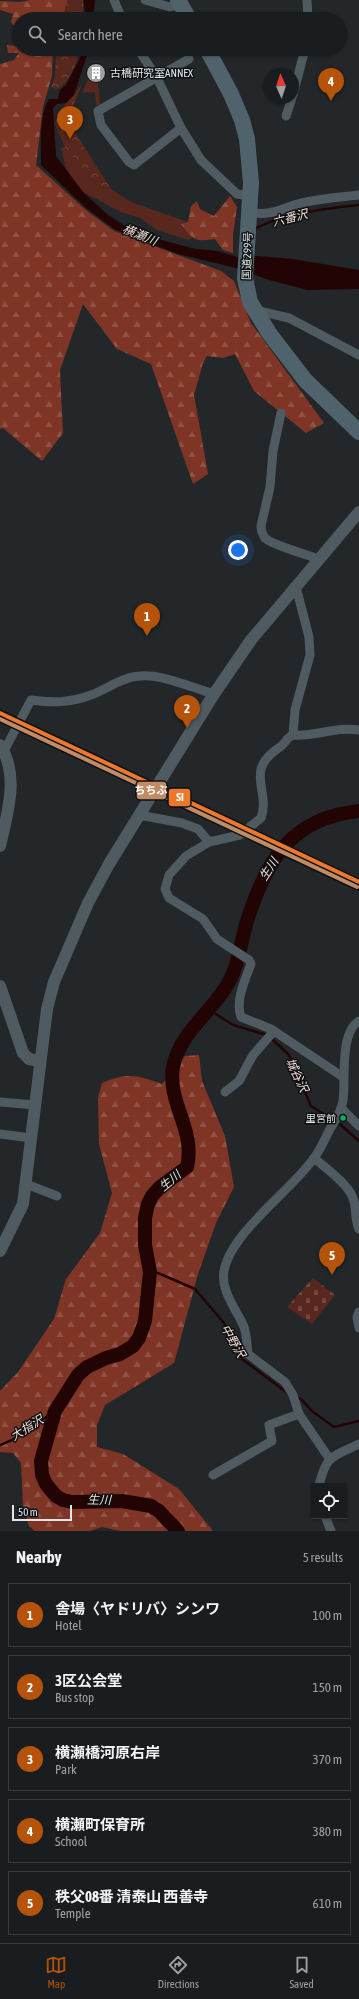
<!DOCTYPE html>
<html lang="en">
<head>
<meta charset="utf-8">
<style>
	:root { --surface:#1a1d1f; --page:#272a2c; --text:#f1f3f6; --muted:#9fa2a4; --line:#383b3d; --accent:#b45309 }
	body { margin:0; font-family:"Asap Condensed","Noto Sans JP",sans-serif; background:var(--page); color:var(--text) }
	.controls { position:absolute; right:12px; bottom:12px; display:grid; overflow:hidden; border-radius:0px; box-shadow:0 1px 3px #0004 }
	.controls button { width:36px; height:36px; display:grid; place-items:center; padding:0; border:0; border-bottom:1px solid var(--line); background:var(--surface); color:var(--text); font:20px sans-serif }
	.compass { position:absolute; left:263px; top:68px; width:36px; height:36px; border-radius:50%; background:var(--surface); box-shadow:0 1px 3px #0004; rotate:357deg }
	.scale { position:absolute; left:12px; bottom:10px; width:60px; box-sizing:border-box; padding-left:4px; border:2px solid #e1e6e9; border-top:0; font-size:11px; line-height:14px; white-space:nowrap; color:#e1e6e9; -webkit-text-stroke:3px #0d1112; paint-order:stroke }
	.you { position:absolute; left:238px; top:550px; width:14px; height:14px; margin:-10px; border:3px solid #fff; border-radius:50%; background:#1a73e8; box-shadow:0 0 0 6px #1a73e833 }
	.badge { display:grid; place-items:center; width:26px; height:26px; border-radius:50%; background:var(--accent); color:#fff; font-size:13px; font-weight:700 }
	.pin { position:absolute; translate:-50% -33px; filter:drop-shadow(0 1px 2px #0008) }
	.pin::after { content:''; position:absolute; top:21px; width:14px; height:12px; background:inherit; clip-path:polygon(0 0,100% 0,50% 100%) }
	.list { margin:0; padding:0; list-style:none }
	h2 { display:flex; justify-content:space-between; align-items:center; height:52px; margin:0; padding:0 16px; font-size:17px }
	h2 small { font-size:13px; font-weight:400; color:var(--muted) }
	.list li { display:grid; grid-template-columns:26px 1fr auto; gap:12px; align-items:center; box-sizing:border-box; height:64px; margin:0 8px 8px; padding:0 8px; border:1px solid var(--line); border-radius:0px }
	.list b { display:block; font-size:15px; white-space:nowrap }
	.list p { margin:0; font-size:13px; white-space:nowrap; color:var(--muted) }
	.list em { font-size:13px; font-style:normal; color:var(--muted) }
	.icon { flex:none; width:22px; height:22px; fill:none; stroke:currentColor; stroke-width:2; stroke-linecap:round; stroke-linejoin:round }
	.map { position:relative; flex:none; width:359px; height:1531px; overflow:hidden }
	.search { position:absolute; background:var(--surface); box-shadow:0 1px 3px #0004; left:12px; right:12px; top:12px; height:44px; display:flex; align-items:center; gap:10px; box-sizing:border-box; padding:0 14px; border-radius:22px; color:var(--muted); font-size:15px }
	.sheet { height:412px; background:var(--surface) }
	nav { display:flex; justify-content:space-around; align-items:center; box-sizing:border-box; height:56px; border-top:1px solid var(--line); background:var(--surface); font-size:11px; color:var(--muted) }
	nav a { display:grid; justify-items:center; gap:2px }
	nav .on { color:var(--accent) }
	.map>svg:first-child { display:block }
	.grass { fill:#58271e }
	.forest { fill:url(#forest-firs) }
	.cemetery { fill:url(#cemetery-stones) }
	.park { fill:url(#park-crowns) }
	.water { fill:#230404 }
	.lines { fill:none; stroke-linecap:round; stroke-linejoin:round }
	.stream { stroke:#230404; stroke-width:2.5 }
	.river { stroke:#230404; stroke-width:14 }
	.minor { stroke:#505b61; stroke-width:9 }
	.tertiary { stroke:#505b61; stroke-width:12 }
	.trunk { stroke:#50636c; stroke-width:16 }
	.rail-1-casing { stroke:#0d1112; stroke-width:7 }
	.rail-2-casing { stroke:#0d1112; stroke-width:7 }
	.rail-1 { stroke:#ed772d; stroke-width:4 }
	.rail-2 { stroke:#c18c65; stroke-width:4 }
	.bus-dot { fill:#0daf5c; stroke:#0d1112; stroke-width:1.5 }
	.labels { text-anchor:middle; stroke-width:3; stroke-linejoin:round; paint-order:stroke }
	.bus-label { font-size:10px; fill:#e1e6e9; stroke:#0d1112; text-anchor:end }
	.poi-label { font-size:11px; fill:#e1e6e9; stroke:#0d1112; text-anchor:start }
	.street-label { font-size:11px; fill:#e1e6e9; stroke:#0d1112 }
	.water-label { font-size:12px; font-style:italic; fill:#f6dcd6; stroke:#0d1112 }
	.line-badge { stroke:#0d1112; stroke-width:1.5 }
	.badge-label { font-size:11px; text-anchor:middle; font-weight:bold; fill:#fff }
</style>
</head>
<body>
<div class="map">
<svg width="359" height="1531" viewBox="0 0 359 1531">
	<defs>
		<pattern id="forest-firs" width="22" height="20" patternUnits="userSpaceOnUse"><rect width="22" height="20" fill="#7f3526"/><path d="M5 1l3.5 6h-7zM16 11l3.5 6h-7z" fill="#915246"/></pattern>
		<pattern id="cemetery-stones" width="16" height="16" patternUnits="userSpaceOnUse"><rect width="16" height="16" fill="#58271e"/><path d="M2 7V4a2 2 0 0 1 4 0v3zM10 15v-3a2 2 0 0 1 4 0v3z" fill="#70463f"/></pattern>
		<pattern id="park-crowns" width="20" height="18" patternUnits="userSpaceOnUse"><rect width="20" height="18" fill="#58271e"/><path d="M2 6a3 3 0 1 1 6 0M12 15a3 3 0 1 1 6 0" fill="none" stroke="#70463f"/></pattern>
	</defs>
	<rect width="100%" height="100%" fill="#232729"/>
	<g class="grass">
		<path d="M94,65L104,66L98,81L100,105H96L95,92L82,93Z"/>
		<path d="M65,147L97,186L111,189L131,202L188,222L181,224L192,238L188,240L157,230L140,218L121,212L83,192L66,169L61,148Z"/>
	</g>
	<g class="forest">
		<path d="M30,0H69V2L62,19H19V49H53L52,76L43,107L36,165L87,211L114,231L221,271L234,281L251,323L324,423L306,433L254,391L235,354L223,358L207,356L203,363L194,395L208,474L193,484L151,364L117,349L83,304L60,370L63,433L42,461L3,428L0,429V64L14,60L19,53H8L7,45L16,46L19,33L11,22L13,14L0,10V1L20,2Z"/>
		<path d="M230,196L237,207L233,234V253L223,250L215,239C194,242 193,240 181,224L188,222L191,206L197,201L200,209L214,216Z"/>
		<path d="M199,1055L202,1081L225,1136L234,1187L216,1223L198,1274L174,1363L105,1405L97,1425V1447L123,1454L179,1489L213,1531H120L102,1527L90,1531H35L29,1526L23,1505L21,1463L13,1453L0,1452V1391L18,1372L54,1319L66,1279L100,1233L112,1193L99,1144L98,1098L102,1083C127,1072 137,1075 162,1084L185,1056Z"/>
	</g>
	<path class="cemetery" d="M313,1278L335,1295L312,1324L287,1307Z"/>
	<g class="park">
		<path d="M67,0H83V19H63Z"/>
		<path d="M56,49H80C77,63 70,82 58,89L51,87L55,76Z"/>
		<path d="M82,84L72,109L74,131L111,189L97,186L65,147L55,124L58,113Z"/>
	</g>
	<g class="water">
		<path d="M84,0H95L93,19H85Z"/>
		<path d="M81,49H89L74,95L66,103L57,104L53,108L56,156L83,192L107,214L123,225L143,235L169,242L196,249L218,251L237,257L258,256L293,259L359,270V289L307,290L266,279L236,268L178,254L146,242L114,229L86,208L41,165C41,147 39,114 49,99H58L60,90L66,85L81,56Z"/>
	</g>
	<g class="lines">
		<g class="stream">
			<path d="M253,230C280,214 328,208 359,205"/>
			<path d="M208,1009L233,1025L267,1035"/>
			<path d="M271,1038L289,1055L311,1106L341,1125L359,1141"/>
			<path d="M150,1272L158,1273L195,1289L224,1323L242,1359L289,1394"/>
			<path d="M297,1397L302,1400L312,1411L334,1427L359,1421"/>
			<path d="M0,1445L12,1440L55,1411"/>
		</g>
		<path class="river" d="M178,1531L159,1511L151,1506L122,1501L72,1502L63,1500L56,1496L46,1484L42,1475L41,1461L55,1411L78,1375L87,1367L106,1358L120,1354L133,1346L139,1338L145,1321L150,1272L145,1245V1218L148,1204L152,1196L160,1187L187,1167C196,1130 167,1103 173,1067C180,1031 214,1011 230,980C240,961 241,938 248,918C267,859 292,818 359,811"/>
		<g class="minor">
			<path d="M114,0L122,19"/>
			<path d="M145,0L170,7L180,4"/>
			<path d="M307,0L308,19"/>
			<path d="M138,49L157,78L181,128L201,160L237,194L250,196"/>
			<path d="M293,95L305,49"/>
			<path d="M286,116L292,98"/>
			<path d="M181,128L134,165L129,162L101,125L98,111L189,59"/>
			<path d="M249,211C269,219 287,205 306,202C324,198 342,197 359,195"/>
			<path d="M255,310L289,318L359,355"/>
			<path d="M281,413L273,451L270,487L261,526C261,530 262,534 265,538C272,545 308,555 319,559"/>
			<path d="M296,587L309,637L310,655L295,710L293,735C287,737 285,744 280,747C243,771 271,790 261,818L240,835L209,842L186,856L169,875L165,889L169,898L203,919L217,939L249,960L251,964C245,980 235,1001 241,1017L271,1029L343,1077"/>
			<path d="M293,735C315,737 336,726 359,730"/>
			<path d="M4,751L31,700C52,703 70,703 91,695C107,689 122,677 140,676C162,674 193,688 214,694"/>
			<path d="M139,815L182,823L198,829L209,842"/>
			<path d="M225,1092L239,1081L253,1055L274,1031"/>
			<path d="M0,1102L35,1105"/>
			<path d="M341,1108L359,1126"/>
			<path d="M0,1134L31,1138"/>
			<path d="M314,1158C326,1168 348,1184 353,1198C357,1208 354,1219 359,1229"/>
			<path d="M26,1184L57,1196"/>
			<path d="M359,1312L357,1317L359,1328"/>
			<path d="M329,1458L299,1414L293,1395L285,1382L248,1354C247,1346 247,1335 244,1327C237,1310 220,1290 224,1271C231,1232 292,1190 314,1158C321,1149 325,1138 330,1129C336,1120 341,1112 343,1101C346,1080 339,1033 359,1021"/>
			<path d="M213,1475L272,1441L269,1425L299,1414"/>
			<path d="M319,1486C326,1455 332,1457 359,1444"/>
			<path d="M325,1516L331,1531"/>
		</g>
		<g class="tertiary">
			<path d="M0,745C20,776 7,814 0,846"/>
			<path d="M0,986L23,1053L29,1059L39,1061"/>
			<path d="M0,1251L23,1204L47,1009L54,982L88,903L109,864L214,694L251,640L359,512"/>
		</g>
		<g class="trunk">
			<path d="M178,0L189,19"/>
			<path d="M207,49L231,94L242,120L247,139L251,183L245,278L250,302L269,333L305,380L359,432"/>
		</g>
		<g class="rail-1-casing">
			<path id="rail-1" d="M0,713L359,882"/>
		</g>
		<g class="rail-2-casing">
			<path id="rail-2" d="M0,719L357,887"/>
		</g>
		<use href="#rail-1" class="rail-1"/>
		<use href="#rail-2" class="rail-2"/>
	</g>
	<defs>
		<g id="building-disc" transform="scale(1)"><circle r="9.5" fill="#9ea3a6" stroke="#0d1112"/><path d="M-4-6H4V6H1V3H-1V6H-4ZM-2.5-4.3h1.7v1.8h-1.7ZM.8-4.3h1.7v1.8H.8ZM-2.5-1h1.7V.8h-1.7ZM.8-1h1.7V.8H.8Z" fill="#fff"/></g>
	</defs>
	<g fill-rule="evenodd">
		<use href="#building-disc" x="96" y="73"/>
	</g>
	<circle class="bus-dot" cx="343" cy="1118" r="3.5"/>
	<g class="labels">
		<g class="bus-label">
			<text x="336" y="1122">里宮前</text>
		</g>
		<g class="poi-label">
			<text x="110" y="77">古橋研究室ANNEX</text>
		</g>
		<g class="street-label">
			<text transform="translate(247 256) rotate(-88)" y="4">国道299号</text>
		</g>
		<g class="water-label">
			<text transform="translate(290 218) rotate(-14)" y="4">六番沢</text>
			<text transform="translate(140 235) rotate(22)" y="4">横瀬川</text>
			<text transform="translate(269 869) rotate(-57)" y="4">生川</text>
			<text transform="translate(297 1075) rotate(65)" y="4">城谷沢</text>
			<text transform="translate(170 1181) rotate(-40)" y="4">生川</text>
			<text transform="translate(233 1341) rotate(60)" y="4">中野沢</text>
			<text transform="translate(27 1428) rotate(-32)" y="4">大指沢</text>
			<text transform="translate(99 1500) rotate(1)" y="4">生川</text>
		</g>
	</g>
	<g class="line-badge">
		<rect x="136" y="781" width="31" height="19" rx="4" fill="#c18c65"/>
		<rect x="168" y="788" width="23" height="19" rx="4" fill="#ed772d"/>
	</g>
	<g class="badge-label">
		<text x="151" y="794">ちちぶ</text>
		<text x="180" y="801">SI</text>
	</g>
</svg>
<div class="controls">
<button><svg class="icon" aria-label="locate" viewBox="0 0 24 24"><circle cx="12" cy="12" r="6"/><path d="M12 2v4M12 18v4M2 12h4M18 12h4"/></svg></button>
</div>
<svg class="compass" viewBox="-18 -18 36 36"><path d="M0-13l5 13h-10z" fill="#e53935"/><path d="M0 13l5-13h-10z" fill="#9fa2a4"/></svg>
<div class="scale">50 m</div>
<div class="you"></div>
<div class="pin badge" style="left:147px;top:636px">1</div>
<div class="pin badge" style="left:187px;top:728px">2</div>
<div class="pin badge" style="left:70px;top:139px">3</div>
<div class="pin badge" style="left:331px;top:101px">4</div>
<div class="pin badge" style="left:332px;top:1275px">5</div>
<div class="search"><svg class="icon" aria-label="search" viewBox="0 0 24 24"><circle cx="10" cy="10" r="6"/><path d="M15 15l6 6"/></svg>Search here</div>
</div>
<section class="sheet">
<h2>Nearby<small>5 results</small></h2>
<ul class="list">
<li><span class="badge">1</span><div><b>舎場〈ヤドリバ〉シンワ</b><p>Hotel</p></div><em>100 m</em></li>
<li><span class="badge">2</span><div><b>3区公会堂</b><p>Bus stop</p></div><em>150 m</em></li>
<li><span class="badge">3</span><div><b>横瀬橋河原右岸</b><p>Park</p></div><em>370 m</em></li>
<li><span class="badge">4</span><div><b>横瀬町保育所</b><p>School</p></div><em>380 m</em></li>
<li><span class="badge">5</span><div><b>秩父08番 清泰山 西善寺</b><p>Temple</p></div><em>610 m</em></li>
</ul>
</section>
<nav>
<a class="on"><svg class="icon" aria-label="map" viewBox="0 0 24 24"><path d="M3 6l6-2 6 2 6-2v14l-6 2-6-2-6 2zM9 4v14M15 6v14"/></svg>Map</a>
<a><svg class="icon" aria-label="directions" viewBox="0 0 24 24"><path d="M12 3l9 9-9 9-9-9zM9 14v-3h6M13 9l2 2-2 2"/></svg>Directions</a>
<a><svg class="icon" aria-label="saved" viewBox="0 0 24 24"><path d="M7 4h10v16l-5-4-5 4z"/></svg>Saved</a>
</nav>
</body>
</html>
